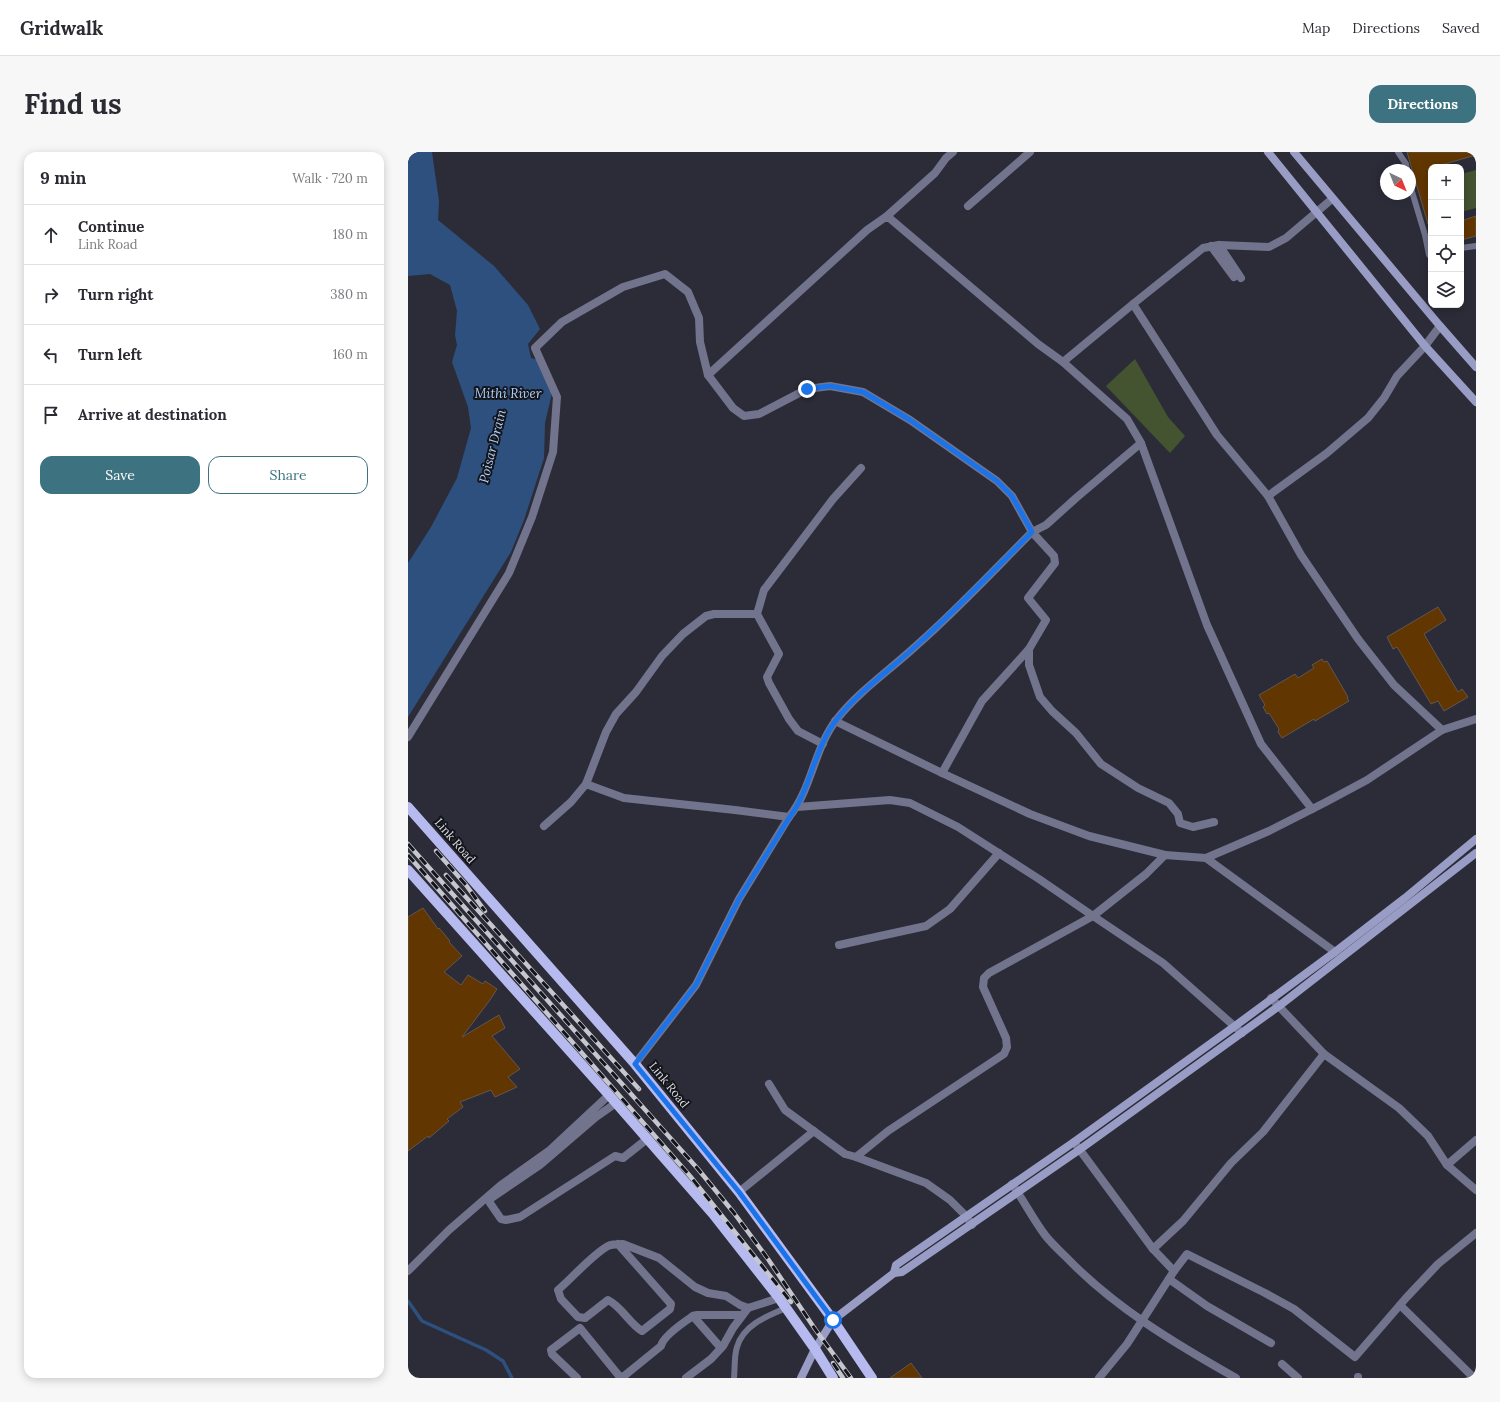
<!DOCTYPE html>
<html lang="en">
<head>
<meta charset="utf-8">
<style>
	:root { --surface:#fff; --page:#f7f7f7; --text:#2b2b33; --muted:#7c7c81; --line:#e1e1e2; --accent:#3d7380 }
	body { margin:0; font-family:Lora,serif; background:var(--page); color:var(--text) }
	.controls { position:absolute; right:12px; top:12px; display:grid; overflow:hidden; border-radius:8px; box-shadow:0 2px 10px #0003 }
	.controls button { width:36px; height:36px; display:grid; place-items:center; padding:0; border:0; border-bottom:1px solid var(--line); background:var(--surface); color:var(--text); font:20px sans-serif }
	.compass { position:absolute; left:972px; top:12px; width:36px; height:36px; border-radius:50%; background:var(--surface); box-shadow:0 2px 10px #0003; rotate:137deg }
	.stop { position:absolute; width:12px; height:12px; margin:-9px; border:3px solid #1a73e8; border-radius:50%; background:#fff }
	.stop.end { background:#1a73e8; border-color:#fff; box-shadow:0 1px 4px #0008 }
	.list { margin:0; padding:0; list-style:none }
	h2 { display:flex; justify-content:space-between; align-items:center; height:52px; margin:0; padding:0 16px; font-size:17px }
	h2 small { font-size:13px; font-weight:400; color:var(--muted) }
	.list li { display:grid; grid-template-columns:26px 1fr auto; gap:12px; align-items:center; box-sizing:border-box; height:60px; padding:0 16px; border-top:1px solid var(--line) }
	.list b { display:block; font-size:15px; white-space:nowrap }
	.list p { margin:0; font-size:13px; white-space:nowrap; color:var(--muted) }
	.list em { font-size:13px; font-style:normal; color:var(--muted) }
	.actions { display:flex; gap:8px; padding:12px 16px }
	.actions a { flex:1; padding:9px 0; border:1px solid var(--accent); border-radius:12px; text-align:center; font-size:14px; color:var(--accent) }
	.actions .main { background:var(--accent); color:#fff }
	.icon { flex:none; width:22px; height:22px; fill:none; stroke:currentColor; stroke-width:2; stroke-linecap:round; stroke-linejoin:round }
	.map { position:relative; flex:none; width:1068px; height:1226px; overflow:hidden; border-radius:12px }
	header { display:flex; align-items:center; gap:24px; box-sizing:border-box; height:56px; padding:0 20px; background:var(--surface); border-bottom:1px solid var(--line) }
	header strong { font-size:19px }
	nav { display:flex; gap:22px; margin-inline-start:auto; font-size:14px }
	.intro { display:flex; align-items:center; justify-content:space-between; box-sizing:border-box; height:96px; padding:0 24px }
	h1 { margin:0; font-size:28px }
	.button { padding:10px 18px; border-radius:12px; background:var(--accent); color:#fff; font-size:14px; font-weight:700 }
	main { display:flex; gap:24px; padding:0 24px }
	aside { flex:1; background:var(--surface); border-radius:12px; box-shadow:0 2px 10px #0003 }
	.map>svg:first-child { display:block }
	.green { fill:#445330 }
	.water { fill:#2e507e }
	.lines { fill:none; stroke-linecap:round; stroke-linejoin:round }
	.stream { stroke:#2e507e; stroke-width:3.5 }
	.building { fill:#613600; stroke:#63574d }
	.lane { stroke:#72748d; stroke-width:6 }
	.street { stroke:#72748d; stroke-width:8 }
	.secondary { stroke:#999cc4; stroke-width:8 }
	.primary { stroke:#b6baee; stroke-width:10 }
	.rail-casing { stroke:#c5c6ce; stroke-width:4.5 }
	.rail { stroke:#14151a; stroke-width:3; stroke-dasharray:9; stroke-linecap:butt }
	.route { stroke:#1a73e8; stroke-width:5 }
	.labels { text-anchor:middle; stroke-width:4; stroke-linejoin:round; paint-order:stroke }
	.street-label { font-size:12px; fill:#dadbe3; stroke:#14151a }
	.water-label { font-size:13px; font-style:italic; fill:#afcffa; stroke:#14151a }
</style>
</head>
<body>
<header>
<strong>Gridwalk</strong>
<nav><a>Map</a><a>Directions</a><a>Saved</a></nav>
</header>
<div class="intro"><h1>Find us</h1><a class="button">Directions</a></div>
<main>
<aside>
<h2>9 min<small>Walk · 720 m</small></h2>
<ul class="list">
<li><svg class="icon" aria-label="ahead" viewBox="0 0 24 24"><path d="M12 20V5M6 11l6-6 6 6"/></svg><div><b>Continue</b><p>Link Road</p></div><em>180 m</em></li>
<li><svg class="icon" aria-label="right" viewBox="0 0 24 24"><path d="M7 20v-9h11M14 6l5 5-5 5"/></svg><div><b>Turn right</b></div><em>380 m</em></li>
<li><svg class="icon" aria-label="left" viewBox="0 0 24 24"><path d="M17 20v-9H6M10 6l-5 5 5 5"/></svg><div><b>Turn left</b></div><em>160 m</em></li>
<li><svg class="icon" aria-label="arrive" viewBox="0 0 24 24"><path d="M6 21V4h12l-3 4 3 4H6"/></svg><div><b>Arrive at destination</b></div></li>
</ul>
<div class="actions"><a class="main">Save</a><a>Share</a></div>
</aside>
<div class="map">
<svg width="1068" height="1226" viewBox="0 0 1068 1226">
	<rect width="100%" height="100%" fill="#2b2c38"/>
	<g class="green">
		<path d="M1068,18V56L1053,60V22Z"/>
		<path d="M727,207L760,265L777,284L762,301L698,234Z"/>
	</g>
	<path class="water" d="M0,0H24L31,49L30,68L86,114L120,153L132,177L120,192L123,206L134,209L144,241L137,271L136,306L116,368L103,400L0,565V411L23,375L49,326L63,276L60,255L44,210L49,193L47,183L49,159L42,133L22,122L0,124Z"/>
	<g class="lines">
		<path class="stream" d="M0,1149L14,1169L78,1198L95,1209L104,1226"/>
	</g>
	<g class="building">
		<path d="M999,0H1068V3L1033,13L1034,15H1023V72H1020Z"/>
		<path d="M1068,64V84L1053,88V69Z"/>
		<path d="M1030,455L1038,468L1016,482L1050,540L1054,537L1060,545L1036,559L1030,549L1023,552L989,495L985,497L979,485Z"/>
		<path d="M914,507L916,510L919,509L940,545L939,546L941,549L907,569L906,567L874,586L870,580L871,577L861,561L859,562L855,555L857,553L851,543L887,522L890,526L906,516L904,513Z"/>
		<path d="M15,756L30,777L31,776L42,789L41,790L54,804L36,820L53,833L60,823L75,832L77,829L89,837L82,848L54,885L91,863L97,876L84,884L112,917L100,925L109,935L87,945L83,938L52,950L55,955L39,967L41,969L21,986L20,984L0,999V765Z"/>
		<path d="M503,1211L514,1226H482Z"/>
	</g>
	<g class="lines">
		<g class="lane">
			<path d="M990,0L998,12L999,18"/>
			<path d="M1002,33L1017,83L1021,103L1023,102"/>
			<path d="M1053,96L1068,94"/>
			<path d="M326,1226C327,1216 326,1204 329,1195C335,1173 359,1164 378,1156"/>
		</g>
		<g class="street">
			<path d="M924,47L878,86L861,95L811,93L795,96L725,152L809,283L860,344L893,403L950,487L986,533L1034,578"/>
			<path d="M560,54L622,0"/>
			<path d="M479,64L527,21L538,6L545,0"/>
			<path d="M811,93L833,126"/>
			<path d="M803,94L826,125"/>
			<path d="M655,210L725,152"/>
			<path d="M733,291L799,473L853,592L904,657"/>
			<path d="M860,344L919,301L960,266L976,246L989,224L1017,194L1032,174"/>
			<path d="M427,569L534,621L622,662L681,684L757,703"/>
			<path d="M0,585L101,421L124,365L145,300L149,245L127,196L154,170L215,135L257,122L280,140L291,166L292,190L300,223L325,256L336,264L351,262L399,237L422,234L455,240L502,268L589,329L604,344L624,380L646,404L647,411L620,446L638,468L621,497V513L632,545L644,559L668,581L693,612L730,636L761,651L770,662L772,671L785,675L806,670"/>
			<path d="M415,592L390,579L381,567L361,531L359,525L371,502L349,462L356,438L425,347L453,316"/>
			<path d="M534,621L574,549L621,497"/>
			<path d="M178,632L216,646L327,658L381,665"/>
			<path d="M136,674L163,650L178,632L198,580L208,562L228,540L254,504L275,482L298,464L306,462H349"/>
			<path d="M798,706L757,703L738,722L685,764L755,811L834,881"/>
			<path d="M431,793L518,774L542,757L591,701"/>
			<path d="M927,800L798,706L861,679L918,650L959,628L1034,578L1068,567"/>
			<path d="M863,846L916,902L991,956L1020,984L1039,1013L1068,1038"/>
			<path d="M227,912L288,833L331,747L381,665C404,637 406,596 429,567C451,539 482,518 509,493C549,458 586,418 624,380L638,373L668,346L733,291L719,267L655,210L630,192L479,64L459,78L300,223"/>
			<path d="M361,932L377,958L437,1002L448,1005L480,979L596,902L599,895L598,886L575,835L576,826L581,821L685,764L631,727L550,675L502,651L482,648L389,655"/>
			<path d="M208,951L188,965L132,1013L82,1047V1051L93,1067L98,1068L112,1065L207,1004L215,1006L239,987"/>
			<path d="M666,990L745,1097L775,1069L823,1011L855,980L916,902"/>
			<path d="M448,1005L518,1031L542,1048L558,1064L564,1073"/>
			<path d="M1039,1013L1068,988"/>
			<path d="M604,1032C616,1049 625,1067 637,1083C643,1091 651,1098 658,1105C707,1156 768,1192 828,1226"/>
			<path d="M331,1040L406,979"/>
			<path d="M210,1092L263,1152L262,1157L234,1179C221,1171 214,1155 200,1148L177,1166L170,1165L153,1147L150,1138C163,1127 185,1102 200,1094C204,1092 210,1092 215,1092L251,1106L287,1135L300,1141L318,1144L332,1153L340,1156L371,1146"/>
			<path d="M0,1119L41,1078L93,1033L142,998L201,943"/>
			<path d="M766,1119L779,1102L857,1141L886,1157L947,1205L998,1146L1030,1112L1068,1081"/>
			<path d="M761,1127L799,1154L863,1191"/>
			<path d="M992,1153L1066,1226"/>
			<path d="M285,1164L289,1163H334"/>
			<path d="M874,1212L890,1226"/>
			<path d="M950,1225V1226"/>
			<path d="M169,1226L144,1202L143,1198L172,1176L212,1225L216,1224L253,1194C255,1184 276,1170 285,1164L313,1196"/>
			<path d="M278,1226L303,1207L315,1194L325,1176L340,1156"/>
			<path d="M691,1226L719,1192L766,1119L745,1097"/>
		</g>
		<g class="secondary">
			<path d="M860,0L1017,194L1068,250"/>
			<path d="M886,0L1032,174L1068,215"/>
			<path d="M486,1121L488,1113L666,990L827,874L927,800L997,746L1068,687"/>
			<path d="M393,1226L407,1197L425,1168L486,1121L494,1120L671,998L871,854L1068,701"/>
		</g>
		<g class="primary">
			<path d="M0,655L227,912L331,1040L425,1168L464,1226"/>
			<path d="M0,718L201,943L305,1062L371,1146L407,1197L425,1226"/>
		</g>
		<g class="rail-casing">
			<g id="rail">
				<path d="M0,692L290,1017L326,1061L360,1107L407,1177L443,1226"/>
				<path d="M28,699L58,733L77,759"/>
				<path d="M0,703L282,1024L383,1150"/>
				<path d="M38,723L231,937"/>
				<path d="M425,1211L435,1226"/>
			</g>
		</g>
		<use href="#rail" class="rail"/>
	</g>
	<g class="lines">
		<path class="route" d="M399,237L422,234L455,240L502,268L589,329L604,344L624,380C586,418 549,457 509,493C482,518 451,539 429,567C406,596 403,637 381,666L331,747L288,833L227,912L331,1040L425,1168"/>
	</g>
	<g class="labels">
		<g class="street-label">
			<text transform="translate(47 689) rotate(49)" y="4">Link Road</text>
			<text transform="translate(261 933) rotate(51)" y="4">Link Road</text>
		</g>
		<g class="water-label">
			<text x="100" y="246">Mithi River</text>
			<text transform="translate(84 294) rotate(-76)" y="5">Poisar Drain</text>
		</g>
	</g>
</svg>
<div class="controls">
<button>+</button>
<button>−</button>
<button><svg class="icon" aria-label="locate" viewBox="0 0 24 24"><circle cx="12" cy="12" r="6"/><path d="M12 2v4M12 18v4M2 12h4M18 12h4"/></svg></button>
<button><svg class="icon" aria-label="layers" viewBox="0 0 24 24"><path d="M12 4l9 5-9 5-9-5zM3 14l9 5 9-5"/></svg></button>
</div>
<svg class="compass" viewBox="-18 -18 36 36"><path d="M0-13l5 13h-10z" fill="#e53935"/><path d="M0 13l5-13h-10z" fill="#7c7c81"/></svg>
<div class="stop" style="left:425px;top:1168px"></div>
<div class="stop end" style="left:399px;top:237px"></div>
</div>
</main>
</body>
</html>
